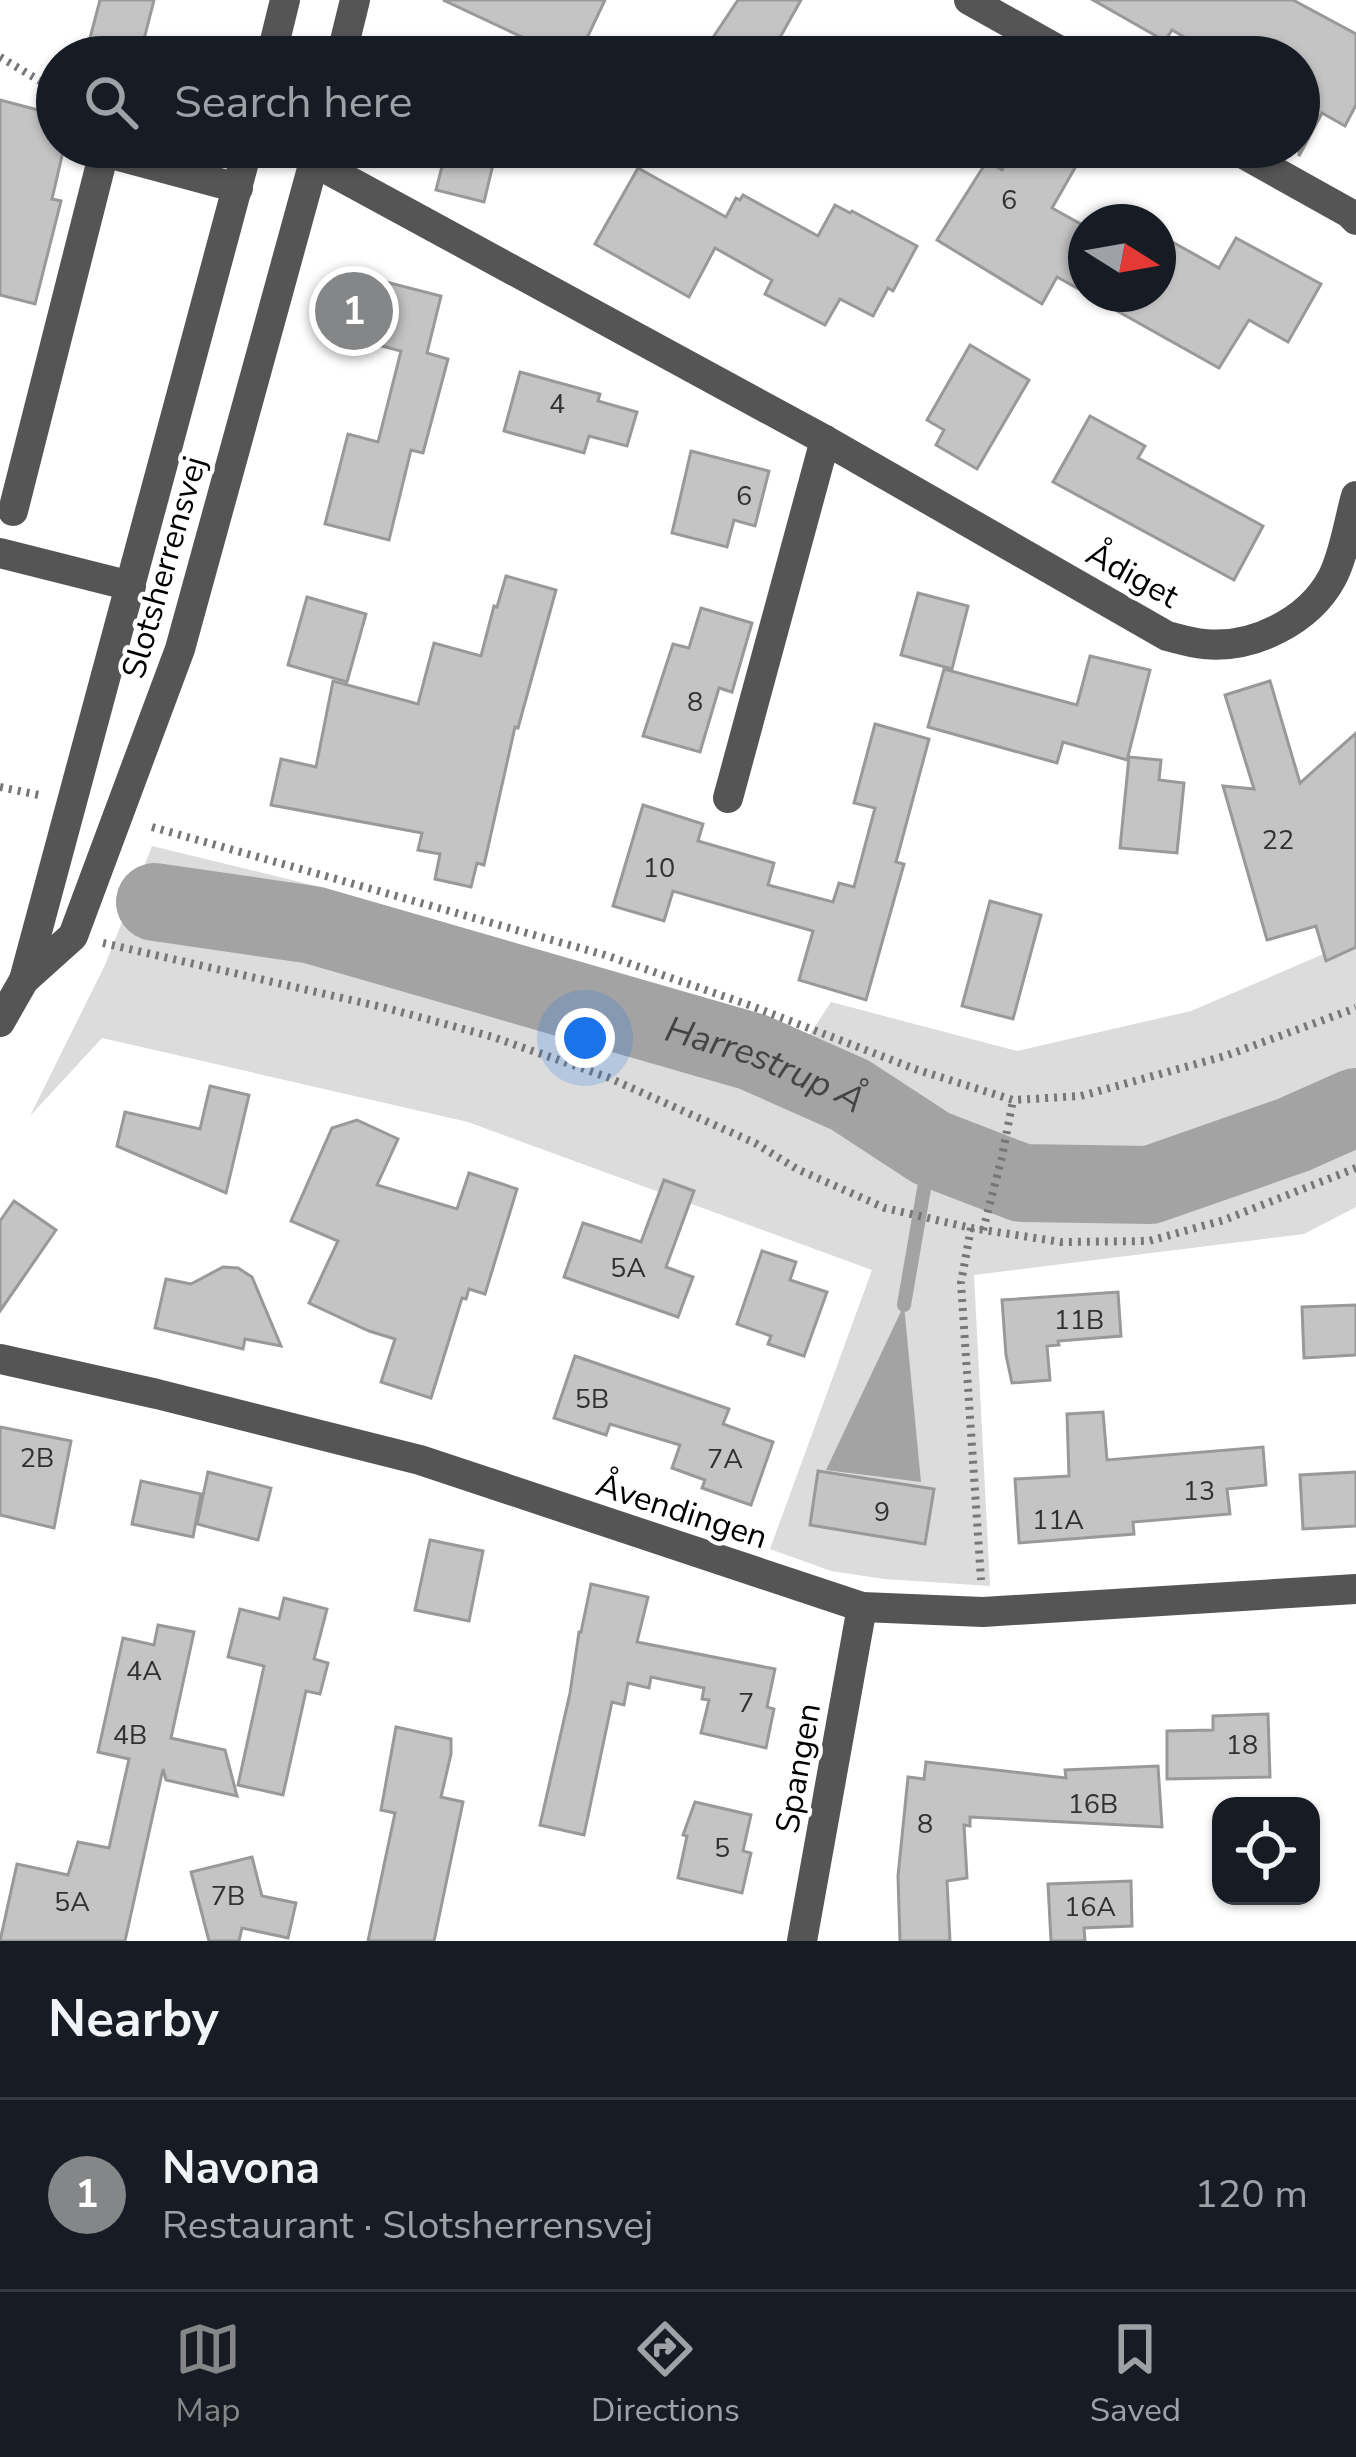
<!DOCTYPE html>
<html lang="en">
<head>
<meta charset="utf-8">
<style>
	:root { --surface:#171b24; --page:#242831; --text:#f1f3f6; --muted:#9ea1a6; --line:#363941; --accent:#858687 }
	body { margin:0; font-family:"Nunito Sans",sans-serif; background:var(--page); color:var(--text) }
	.controls { position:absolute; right:36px; bottom:36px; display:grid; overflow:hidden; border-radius:24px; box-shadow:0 3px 9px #0004 }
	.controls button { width:108px; height:108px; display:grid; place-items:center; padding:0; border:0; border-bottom:3px solid var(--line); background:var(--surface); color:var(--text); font:60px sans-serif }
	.compass { position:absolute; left:1068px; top:204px; width:108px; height:108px; border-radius:50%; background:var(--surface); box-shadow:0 3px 9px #0004; rotate:101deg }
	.you { position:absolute; left:585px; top:1038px; width:42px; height:42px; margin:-30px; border:9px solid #fff; border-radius:50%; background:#1a73e8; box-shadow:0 0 0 18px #1a73e833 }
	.badge { display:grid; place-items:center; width:78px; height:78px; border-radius:50%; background:var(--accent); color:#fff; font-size:39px; font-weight:700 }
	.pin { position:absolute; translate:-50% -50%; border:6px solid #fff; box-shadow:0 3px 12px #0006 }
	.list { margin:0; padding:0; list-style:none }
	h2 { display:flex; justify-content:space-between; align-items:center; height:156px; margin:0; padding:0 48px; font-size:51px }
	h2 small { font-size:39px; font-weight:400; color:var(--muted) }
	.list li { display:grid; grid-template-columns:78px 1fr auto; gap:36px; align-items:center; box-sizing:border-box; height:192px; padding:0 48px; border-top:3px solid var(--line) }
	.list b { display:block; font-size:45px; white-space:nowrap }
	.list p { margin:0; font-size:39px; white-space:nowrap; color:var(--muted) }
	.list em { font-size:39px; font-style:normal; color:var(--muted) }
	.icon { flex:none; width:66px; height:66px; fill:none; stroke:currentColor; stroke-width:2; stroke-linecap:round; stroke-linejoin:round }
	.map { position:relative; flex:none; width:1356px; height:1941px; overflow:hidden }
	.search { position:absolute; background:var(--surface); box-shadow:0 3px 9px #0004; left:36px; right:36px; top:36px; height:132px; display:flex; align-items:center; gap:30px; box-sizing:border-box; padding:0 42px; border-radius:66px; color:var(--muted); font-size:45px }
	.sheet { height:348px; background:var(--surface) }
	nav { display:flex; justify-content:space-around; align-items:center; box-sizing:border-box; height:168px; border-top:3px solid var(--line); background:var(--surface); font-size:33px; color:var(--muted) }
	nav a { display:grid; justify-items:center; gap:6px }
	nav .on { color:var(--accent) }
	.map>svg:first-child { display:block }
	.green { fill:#dcdcdc }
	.water { fill:#a3a3a3 }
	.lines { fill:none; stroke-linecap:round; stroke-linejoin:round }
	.stream { stroke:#a3a3a3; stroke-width:14 }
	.river { stroke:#a3a3a3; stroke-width:78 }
	.building { fill:#c4c4c4; stroke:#999; stroke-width:3 }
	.path { stroke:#777; stroke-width:8; stroke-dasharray:3 6; stroke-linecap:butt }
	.minor { stroke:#555; stroke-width:30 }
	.labels { text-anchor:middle; stroke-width:9; stroke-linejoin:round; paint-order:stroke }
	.number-label { font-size:27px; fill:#313131 }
	.street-label { font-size:33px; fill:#000; stroke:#fff }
	.water-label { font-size:36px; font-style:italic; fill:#444; stroke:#fff }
</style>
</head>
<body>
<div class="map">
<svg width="1356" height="1941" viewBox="0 0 1356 1941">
	<rect width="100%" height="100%" fill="#fff"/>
	<path class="green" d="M152,846L312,885L528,947L806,1040L831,1002L1017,1051L1191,1011L1356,940V1207L1304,1234L974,1275L990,1586L884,1579L831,1571L770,1549L872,1270L468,1122L102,1038L30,1116L105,965Z"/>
	<path class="water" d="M904,1305L921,1482L826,1470Z"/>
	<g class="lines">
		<path class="stream" d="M904,1305L931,1148"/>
		<path class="river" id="s1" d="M155,902L313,925L753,1052L850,1095L931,1148L1022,1183L1150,1185L1293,1135L1356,1107"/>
	</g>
	<g class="building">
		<path d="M100,0H154L141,51L90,38Z"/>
		<path d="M443,0H605L578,57H515L524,38Z"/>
		<path d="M738,0H801L769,57H700Z"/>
		<path d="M1093,0H1293L1356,34V105L1345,126L1322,113L1299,156V57H1219L1172,30L1165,41Z"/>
		<path d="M0,100L57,115V147H64L52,199L61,201L35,304L0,295Z"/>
		<path d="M447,147H474L496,152L484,202L436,190Z"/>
		<path d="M1015,147H1087L1052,208L1086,227V293L1057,277L1042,304L937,240L987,161L1002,170Z"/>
		<path d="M638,168L726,217L736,198L740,200L743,195L818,236L835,205L850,213L852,211L917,246L893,291L888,288L873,316L840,299L825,325L765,294L772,280L715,248L689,297L595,244Z"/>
		<path d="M1158,234L1219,268L1236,238L1321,284L1288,342L1249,320L1219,368L1087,294H1158Z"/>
		<path d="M343,271L441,296L427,353L448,359L423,453L411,450L389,540L325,524L348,434L378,442L401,351L328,332Z"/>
		<path d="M970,345L1029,380L977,469L936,445L944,430L927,420Z"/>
		<path d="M520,372L600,394L598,401L637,412L627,446L589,436L584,453L504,431Z"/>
		<path d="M1090,416L1145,446L1138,458L1263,526L1234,580L1053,482Z"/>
		<path d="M691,451L769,471L755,526L734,520L727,547L672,533Z"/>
		<path d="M506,576L556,590L518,728L515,727L484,865L477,863L471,887L435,879L440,854L418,850L422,833L271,805L281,759L316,767L333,681L418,704L434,643L481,656L494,606L497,607Z"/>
		<path d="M918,593L968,606L952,669L901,655Z"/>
		<path d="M307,597L366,614L347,682L288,665Z"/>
		<path d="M701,608L752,623L732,692L719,688L700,752L643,736L673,644L689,648Z"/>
		<path d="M1090,656L1150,670L1127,760L1063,742L1057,763L928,727L944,669L1077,705Z"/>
		<path d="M1270,681L1300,783L1356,733V947L1326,961L1316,926L1267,940L1223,786L1254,789L1225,695Z"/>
		<path d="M875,724L929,739L896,862L904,864L866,1000L799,980L813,931L673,891L664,921L613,906L643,805L703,824L698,841L774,863L768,885L833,902L839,883L854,887L875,808L854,803Z"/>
		<path d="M1129,757L1161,760L1159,780L1184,783L1177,853L1120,848Z"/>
		<path d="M990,901L1041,915L1013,1019L962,1006Z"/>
		<path d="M210,1086L249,1095L226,1193L117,1146L125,1112L200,1129Z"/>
		<path d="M357,1120L398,1139L377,1185L457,1209L469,1173L517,1189L485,1294L469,1289L466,1299L462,1298L431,1398L381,1382L395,1339L369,1331L309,1303L338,1241L291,1221L332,1128Z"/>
		<path d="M664,1180L694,1191L666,1267L693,1277L678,1317L564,1277L583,1223L641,1242Z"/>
		<path d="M14,1201L56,1230L0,1311V1221Z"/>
		<path d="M762,1251L796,1262L790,1280L827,1292L804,1356L768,1344L771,1336L737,1324Z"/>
		<path d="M223,1267L238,1268L252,1277L281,1346L245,1339L243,1349L155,1328L166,1279L191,1284Z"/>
		<path d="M1118,1292L1121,1336L1058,1341L1059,1345L1047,1346L1050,1380L1012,1383L1006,1355L1002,1300Z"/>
		<path d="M1356,1305V1355L1304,1358L1302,1307Z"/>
		<path d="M575,1356L729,1409L723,1424L773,1442L751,1505L702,1488L705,1480L672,1468L680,1445L610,1424L606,1435L554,1418Z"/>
		<path d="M1103,1412L1107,1460L1263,1447L1266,1485L1227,1489L1230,1514L1133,1522L1134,1534L1019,1543L1015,1479L1069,1476L1067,1414Z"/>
		<path d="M0,1427L71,1441L54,1528L0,1515Z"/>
		<path d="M818,1471L934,1489L925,1544L810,1525Z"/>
		<path d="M208,1472L271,1488L258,1540L197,1524Z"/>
		<path d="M1356,1472V1526L1303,1529L1300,1475Z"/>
		<path d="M141,1481L201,1494L193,1537L132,1524Z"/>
		<path d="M430,1540L483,1551L469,1621L415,1610Z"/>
		<path d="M591,1584L648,1597L637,1642L775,1669L767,1707L774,1709L766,1748L701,1733L709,1700L702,1699L704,1688L651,1677L649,1688L628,1683L624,1705L612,1702L584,1835L540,1825L570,1693L579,1632H581Z"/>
		<path d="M284,1598L327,1609L314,1659L328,1663L320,1694L306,1691L283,1795L238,1785L264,1666L228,1657L240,1609L279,1619Z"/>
		<path d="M158,1625L194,1632L171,1738L225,1750L237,1796L166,1780L163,1769L125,1941H0L17,1864L68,1875L78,1842L109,1848L129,1759L98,1752L123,1638L154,1645Z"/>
		<path d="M1268,1714L1270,1777L1167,1779V1731L1213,1730V1716Z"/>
		<path d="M396,1727L451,1739V1754L441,1797L463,1802L434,1941H368L395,1813L381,1810Z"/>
		<path d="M926,1762L1066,1778L1065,1770L1158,1766L1162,1827L970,1817V1826L964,1825L967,1878L947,1881L950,1941H900L898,1876L908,1777L924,1779Z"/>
		<path d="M695,1802L751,1815L743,1851L751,1853L742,1893L678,1878L687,1836L683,1835Z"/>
		<path d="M252,1857L262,1896L296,1903L288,1938L242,1928L239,1941H209L191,1872Z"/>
		<path d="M1131,1881L1132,1926L1084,1928L1085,1941H1051L1048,1884Z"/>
	</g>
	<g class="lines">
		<g class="path">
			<path d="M0,57L57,91"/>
			<path d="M0,787L39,795"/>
			<path d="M152,827L605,955L749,1005L915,1069L1013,1100L1081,1096L1225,1056L1356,1008"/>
			<path d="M103,943L386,1008L493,1037L607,1077L755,1143L797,1169L885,1208L971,1228L1061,1242L1149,1241L1224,1220L1356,1168"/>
			<path d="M971,1228L961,1283L981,1580"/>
			<path d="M983,1230L1002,1157L1013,1100"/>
		</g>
		<g class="minor">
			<path d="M969,0L1071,57"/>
			<path d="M271,57L285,0"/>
			<path d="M341,57L355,0"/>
			<path d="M1231,147L1349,213L1356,220"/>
			<path d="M314,162L825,440L1167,636C1179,639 1192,643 1204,644C1253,649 1309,621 1332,578C1344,556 1349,520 1356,496"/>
			<path d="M13,511L104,152L238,188"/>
			<path d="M0,553L131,586"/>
			<path d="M728,798L825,440"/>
			<path d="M24,980L73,936L180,649L318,147"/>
			<path d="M0,1022L24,980L248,147"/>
			<path d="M0,1359L157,1394L420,1460L862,1607L983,1612L1356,1589"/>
			<path d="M802,1941L862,1607"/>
		</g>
	</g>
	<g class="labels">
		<g class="number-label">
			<text x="1009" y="209">6</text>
			<text x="557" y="413">4</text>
			<text x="744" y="505">6</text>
			<text x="695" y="711">8</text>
			<text x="1278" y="849">22</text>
			<text x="659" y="877">10</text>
			<text x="628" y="1277">5A</text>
			<text x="1079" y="1329">11B</text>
			<text x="592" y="1408">5B</text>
			<text x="37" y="1467">2B</text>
			<text x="725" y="1468">7A</text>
			<text x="1199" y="1500">13</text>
			<text x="882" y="1521">9</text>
			<text x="1058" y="1529">11A</text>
			<text x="144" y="1680">4A</text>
			<text x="746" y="1712">7</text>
			<text x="130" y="1744">4B</text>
			<text x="1242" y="1754">18</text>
			<text x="1093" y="1813">16B</text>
			<text x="925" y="1833">8</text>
			<text x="722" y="1857">5</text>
			<text x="228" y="1905">7B</text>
			<text x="72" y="1911">5A</text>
			<text x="1090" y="1916">16A</text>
		</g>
		<g class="street-label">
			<text transform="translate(163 567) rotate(-74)" y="12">Slotsherrensvej</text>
			<text transform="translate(1133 574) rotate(29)" y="12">Ådiget</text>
			<text transform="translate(682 1510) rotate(18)" y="12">Åvendingen</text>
			<text transform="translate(797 1768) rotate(-80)" y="12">Spangen</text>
		</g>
		<g class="water-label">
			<text dy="13" stroke="none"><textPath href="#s1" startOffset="633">Harrestrup Å</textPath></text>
		</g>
	</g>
</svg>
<div class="controls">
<button><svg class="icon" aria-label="locate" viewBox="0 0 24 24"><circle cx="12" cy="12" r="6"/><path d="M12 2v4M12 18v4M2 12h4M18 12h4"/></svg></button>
</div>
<svg class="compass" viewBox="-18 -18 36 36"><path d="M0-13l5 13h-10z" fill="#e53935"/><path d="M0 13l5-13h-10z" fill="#9ea1a6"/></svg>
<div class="you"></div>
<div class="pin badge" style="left:354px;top:311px">1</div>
<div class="search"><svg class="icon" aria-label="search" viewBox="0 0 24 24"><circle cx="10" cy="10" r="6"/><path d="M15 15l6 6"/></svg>Search here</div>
</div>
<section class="sheet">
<h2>Nearby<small></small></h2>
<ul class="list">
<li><span class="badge">1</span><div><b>Navona</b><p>Restaurant · Slotsherrensvej</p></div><em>120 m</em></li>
</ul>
</section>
<nav>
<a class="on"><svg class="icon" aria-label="map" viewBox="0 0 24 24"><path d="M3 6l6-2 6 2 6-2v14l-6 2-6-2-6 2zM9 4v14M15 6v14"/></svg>Map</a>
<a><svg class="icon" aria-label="directions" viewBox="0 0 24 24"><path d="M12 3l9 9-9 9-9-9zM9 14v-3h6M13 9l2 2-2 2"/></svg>Directions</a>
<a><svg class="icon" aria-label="saved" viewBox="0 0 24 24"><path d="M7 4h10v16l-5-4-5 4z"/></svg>Saved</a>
</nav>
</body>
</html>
